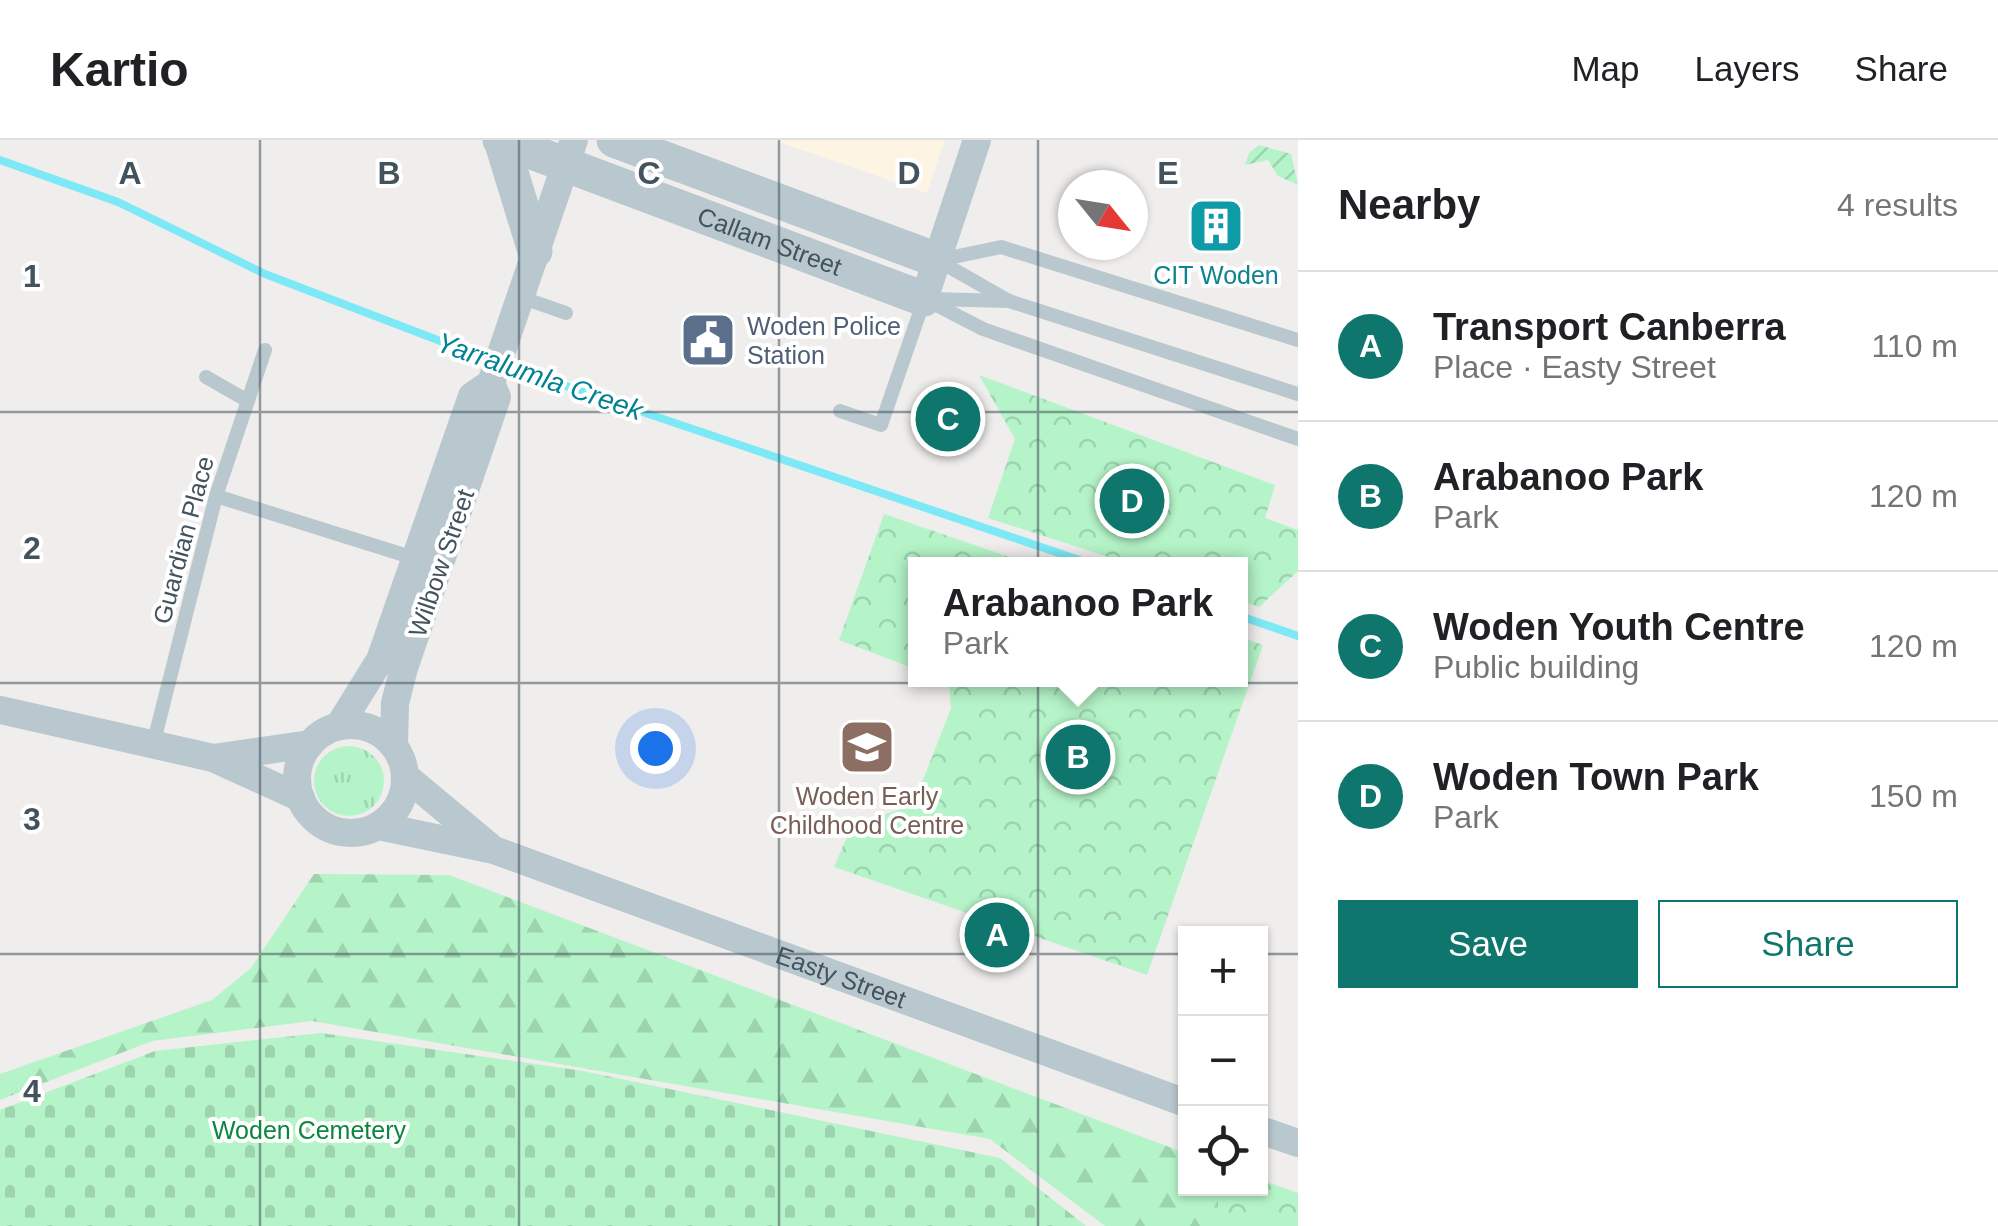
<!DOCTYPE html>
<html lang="en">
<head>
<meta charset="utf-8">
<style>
	:root { --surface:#fff; --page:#f6f6f6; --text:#202124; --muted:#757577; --line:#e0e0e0; --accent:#0f766e }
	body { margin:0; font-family:Arial,sans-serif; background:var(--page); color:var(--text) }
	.controls { position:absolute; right:30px; bottom:30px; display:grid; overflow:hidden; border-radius:0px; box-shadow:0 2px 8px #0004 }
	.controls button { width:90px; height:90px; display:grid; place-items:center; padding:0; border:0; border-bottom:2px solid var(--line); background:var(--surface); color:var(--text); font:50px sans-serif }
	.compass { position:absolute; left:1058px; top:30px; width:90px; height:90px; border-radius:50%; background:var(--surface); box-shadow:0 2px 8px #0004; rotate:120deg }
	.you { position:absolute; left:655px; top:608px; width:35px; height:35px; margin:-25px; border:8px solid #fff; border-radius:50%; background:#1a73e8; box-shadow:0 0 0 15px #1a73e833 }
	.badge { display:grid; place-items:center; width:65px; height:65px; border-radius:50%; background:var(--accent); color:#fff; font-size:32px; font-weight:700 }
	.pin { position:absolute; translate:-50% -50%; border:5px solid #fff; box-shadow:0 2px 10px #0006 }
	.popup { position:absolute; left:908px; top:417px; width:340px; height:130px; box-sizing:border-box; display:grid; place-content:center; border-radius:0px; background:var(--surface); filter:drop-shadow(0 2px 8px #0005); font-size:32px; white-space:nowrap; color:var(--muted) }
	.popup b { font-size:38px; color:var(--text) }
	.popup::after { content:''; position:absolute; left:50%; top:100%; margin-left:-20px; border:20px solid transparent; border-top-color:var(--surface) }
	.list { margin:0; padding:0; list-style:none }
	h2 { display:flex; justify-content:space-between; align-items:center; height:130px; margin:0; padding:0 40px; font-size:42px }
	h2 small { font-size:32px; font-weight:400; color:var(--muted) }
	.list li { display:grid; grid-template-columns:65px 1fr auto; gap:30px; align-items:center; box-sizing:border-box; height:150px; padding:0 40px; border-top:2px solid var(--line) }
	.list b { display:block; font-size:38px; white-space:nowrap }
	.list p { margin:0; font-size:32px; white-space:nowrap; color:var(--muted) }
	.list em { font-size:32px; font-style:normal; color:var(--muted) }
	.actions { display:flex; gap:20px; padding:30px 40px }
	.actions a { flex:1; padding:22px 0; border:2px solid var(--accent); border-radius:0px; text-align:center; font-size:35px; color:var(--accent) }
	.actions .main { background:var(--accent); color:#fff }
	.icon { flex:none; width:55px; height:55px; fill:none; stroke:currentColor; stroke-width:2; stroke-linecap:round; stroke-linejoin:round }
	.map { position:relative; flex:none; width:1298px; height:1086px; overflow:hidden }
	header { display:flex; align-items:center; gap:60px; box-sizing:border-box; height:140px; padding:0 50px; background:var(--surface); border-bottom:2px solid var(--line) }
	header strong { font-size:48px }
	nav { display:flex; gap:55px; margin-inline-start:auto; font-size:35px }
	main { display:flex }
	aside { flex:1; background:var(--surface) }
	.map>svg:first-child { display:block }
	.commercial { fill:#fef4e3 }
	.grass { fill:url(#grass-tufts) }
	.forest { fill:url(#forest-firs) }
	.cemetery { fill:url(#cemetery-stones) }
	.park { fill:url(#park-crowns) }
	.garden { fill:url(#garden-furrows) }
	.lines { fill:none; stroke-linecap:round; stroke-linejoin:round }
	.stream { stroke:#7de8f6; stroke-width:8 }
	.service { stroke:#b9c7ce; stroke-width:14 }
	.minor { stroke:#b9c7ce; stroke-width:28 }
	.tertiary { stroke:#b9c7ce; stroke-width:35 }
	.grid { fill:none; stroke:#43535d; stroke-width:2.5; stroke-opacity:0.55 }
	.labels { text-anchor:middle; stroke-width:8; stroke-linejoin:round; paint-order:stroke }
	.street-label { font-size:25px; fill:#43535d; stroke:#fff }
	.culture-label { font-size:25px; fill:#0d838f; stroke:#fff }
	.service-label { font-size:25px; fill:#4e5e75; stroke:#fff; text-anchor:start }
	.education-label { font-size:25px; fill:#785e54; stroke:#fff }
	.park-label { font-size:25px; fill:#0c863e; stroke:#fff }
	.water-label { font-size:28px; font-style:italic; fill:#038293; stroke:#fff }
	.grid-label { font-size:32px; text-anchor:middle; font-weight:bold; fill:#43535d; stroke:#fff; stroke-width:8; stroke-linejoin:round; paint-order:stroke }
</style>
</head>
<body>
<header>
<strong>Kartio</strong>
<nav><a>Map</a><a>Layers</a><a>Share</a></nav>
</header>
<main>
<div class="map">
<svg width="1298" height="1086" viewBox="0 0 1298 1086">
	<defs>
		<pattern id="grass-tufts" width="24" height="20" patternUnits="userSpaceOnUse" patternTransform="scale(2.5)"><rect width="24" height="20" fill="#b5f4c8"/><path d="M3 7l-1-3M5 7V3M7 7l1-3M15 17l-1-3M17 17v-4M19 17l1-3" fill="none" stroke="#9dd3ae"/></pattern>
		<pattern id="forest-firs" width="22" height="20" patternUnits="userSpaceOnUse" patternTransform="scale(2.5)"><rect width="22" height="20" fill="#b5f4c8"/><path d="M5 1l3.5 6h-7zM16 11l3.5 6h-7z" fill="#9dd3ae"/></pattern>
		<pattern id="cemetery-stones" width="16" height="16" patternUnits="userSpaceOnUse" patternTransform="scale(2.5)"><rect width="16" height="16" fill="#b5f4c8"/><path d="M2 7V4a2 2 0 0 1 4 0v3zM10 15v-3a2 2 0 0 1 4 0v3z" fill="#9dd3ae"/></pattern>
		<pattern id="park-crowns" width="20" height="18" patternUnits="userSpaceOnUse" patternTransform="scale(2.5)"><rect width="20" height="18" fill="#b5f4c8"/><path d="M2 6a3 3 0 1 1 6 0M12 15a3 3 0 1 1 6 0" fill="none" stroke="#9dd3ae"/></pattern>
		<pattern id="garden-furrows" width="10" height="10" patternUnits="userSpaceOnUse" patternTransform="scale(2.5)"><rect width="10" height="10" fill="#b5f4c8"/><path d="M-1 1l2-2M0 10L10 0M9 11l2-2" fill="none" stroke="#9dd3ae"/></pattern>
	</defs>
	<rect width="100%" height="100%" fill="#f0eded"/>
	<path class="commercial" d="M773,0H945L927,53Z"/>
	<circle class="grass" cx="349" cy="641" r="35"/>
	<path class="forest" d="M314,734L449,735L1185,1013L1186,1048L1218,1049V1086H1105L990,999L312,881L152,901L0,960V934L212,860L251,828Z"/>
	<path class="cemetery" d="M321,893L583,931L1000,1018L1086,1086H0V970L155,911Z"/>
	<g class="park">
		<path d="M979,235L1275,345L1265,378L1298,390V431L1259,467L1241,461L1240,424H1130L988,378L1015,299Z"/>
		<path d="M884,374L1030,424H916L915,529L839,500Z"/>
		<path d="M1241,497L1263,505L1147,835L834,727L853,683L913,666L951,568L949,542L944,540H1240Z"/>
		<path d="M1261,1040L1298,1053V1086H1218V1049L1260,1048Z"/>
	</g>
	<path class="garden" d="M1259,5L1291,14L1298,45L1278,36L1268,20L1245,25L1249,13Z"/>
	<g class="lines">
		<g class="stream">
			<path d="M0,20L118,62L265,134L490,220"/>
			<path d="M504,225L1091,424"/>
			<path d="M1240,476L1298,496"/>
		</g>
		<g class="service">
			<path d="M939,120L1001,107L1298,200"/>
			<path d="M520,157L566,173"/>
			<path d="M925,159L983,189L1298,299"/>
			<path d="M930,159L1009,161L937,120"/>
			<path d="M1009,161L1298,254"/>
			<path d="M206,237L248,261"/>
			<path d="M840,271L881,285L924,160"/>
			<path d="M216,356L414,418"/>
			<path d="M153,605L216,356L265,210"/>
		</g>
		<g class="minor">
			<path d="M924,159L977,0"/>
			<path d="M491,243L574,0"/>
			<path d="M0,570L213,618L301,658"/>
			<circle cx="351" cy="639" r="54"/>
			<path d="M339,586L380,520L472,256L491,243L497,257L404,528L395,563L394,606"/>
			<path d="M213,618L310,604"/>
			<path d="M405,636L489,706"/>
			<path id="s1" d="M378,686L494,710L1186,963"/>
			<path d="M1260,990L1298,1003"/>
		</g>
		<g class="tertiary">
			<path id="s2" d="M500,0L924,159"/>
			<path d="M501,0L535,111"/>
			<path d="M614,0L937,120"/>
		</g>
	</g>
	<path class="grid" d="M260,0V1086M519,0V1086M779,0V1086M1038,0V1086M0,272H1298M0,543H1298M0,814H1186M1260,814H1298"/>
	<defs>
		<g id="building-square" transform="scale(2.875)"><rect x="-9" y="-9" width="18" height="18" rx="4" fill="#0f9aa8" stroke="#fff"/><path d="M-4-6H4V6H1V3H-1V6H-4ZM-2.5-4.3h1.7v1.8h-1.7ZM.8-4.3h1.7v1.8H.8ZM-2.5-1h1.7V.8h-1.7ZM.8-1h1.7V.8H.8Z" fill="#fff"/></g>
		<g id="civic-square" transform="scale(2.875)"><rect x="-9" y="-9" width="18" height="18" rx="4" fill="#5c6f8a" stroke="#fff"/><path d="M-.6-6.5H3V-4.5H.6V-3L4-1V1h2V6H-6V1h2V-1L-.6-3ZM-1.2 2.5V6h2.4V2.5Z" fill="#fff"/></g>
		<g id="school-square" transform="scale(2.875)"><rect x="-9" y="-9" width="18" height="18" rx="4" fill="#8d6e63" stroke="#fff"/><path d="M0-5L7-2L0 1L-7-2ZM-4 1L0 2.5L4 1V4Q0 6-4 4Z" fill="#fff"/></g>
	</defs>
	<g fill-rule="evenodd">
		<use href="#building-square" x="1216" y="86"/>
		<use href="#civic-square" x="708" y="200"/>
		<use href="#school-square" x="867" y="607"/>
	</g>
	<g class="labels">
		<g class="street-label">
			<text dy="9" stroke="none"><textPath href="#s2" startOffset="288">Callam Street</textPath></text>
			<text transform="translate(183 400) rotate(-75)" y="9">Guardian Place</text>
			<text transform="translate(441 423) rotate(-71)" y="9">Wilbow Street</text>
			<text dy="9" stroke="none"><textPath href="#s1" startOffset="488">Easty Street</textPath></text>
		</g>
		<g class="culture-label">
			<text x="1216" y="144">CIT Woden</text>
		</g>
		<g class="service-label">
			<text x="747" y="195">Woden Police<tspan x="747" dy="29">Station</tspan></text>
		</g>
		<g class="education-label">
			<text x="867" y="665">Woden Early<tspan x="867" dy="29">Childhood Centre</tspan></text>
		</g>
		<g class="park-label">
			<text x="309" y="999">Woden Cemetery</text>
		</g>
		<g class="water-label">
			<text transform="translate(540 236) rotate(19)" y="10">Yarralumla Creek</text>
		</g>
	</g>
	<g class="grid-label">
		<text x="130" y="44">A</text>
		<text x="389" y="44">B</text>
		<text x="649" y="44">C</text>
		<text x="909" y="44">D</text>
		<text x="1168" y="44">E</text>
		<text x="32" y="147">1</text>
		<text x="32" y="419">2</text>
		<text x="32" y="690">3</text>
		<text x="32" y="962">4</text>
	</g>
</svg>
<div class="controls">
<button>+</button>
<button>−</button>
<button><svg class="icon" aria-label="locate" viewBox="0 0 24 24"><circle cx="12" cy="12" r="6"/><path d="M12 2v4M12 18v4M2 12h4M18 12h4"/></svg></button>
</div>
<svg class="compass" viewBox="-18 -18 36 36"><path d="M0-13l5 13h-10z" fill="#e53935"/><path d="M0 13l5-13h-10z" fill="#757577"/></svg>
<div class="you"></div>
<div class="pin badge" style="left:997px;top:795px">A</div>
<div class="pin badge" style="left:1078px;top:617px">B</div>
<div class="popup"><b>Arabanoo Park</b>Park</div>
<div class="pin badge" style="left:948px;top:279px">C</div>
<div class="pin badge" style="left:1132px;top:361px">D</div>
</div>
<aside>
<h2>Nearby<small>4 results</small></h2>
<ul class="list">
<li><span class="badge">A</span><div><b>Transport Canberra</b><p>Place · Easty Street</p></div><em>110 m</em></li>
<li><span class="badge">B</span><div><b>Arabanoo Park</b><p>Park</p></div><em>120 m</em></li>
<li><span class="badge">C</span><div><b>Woden Youth Centre</b><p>Public building</p></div><em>120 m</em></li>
<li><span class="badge">D</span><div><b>Woden Town Park</b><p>Park</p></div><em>150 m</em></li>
</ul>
<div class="actions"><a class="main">Save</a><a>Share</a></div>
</aside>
</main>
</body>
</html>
